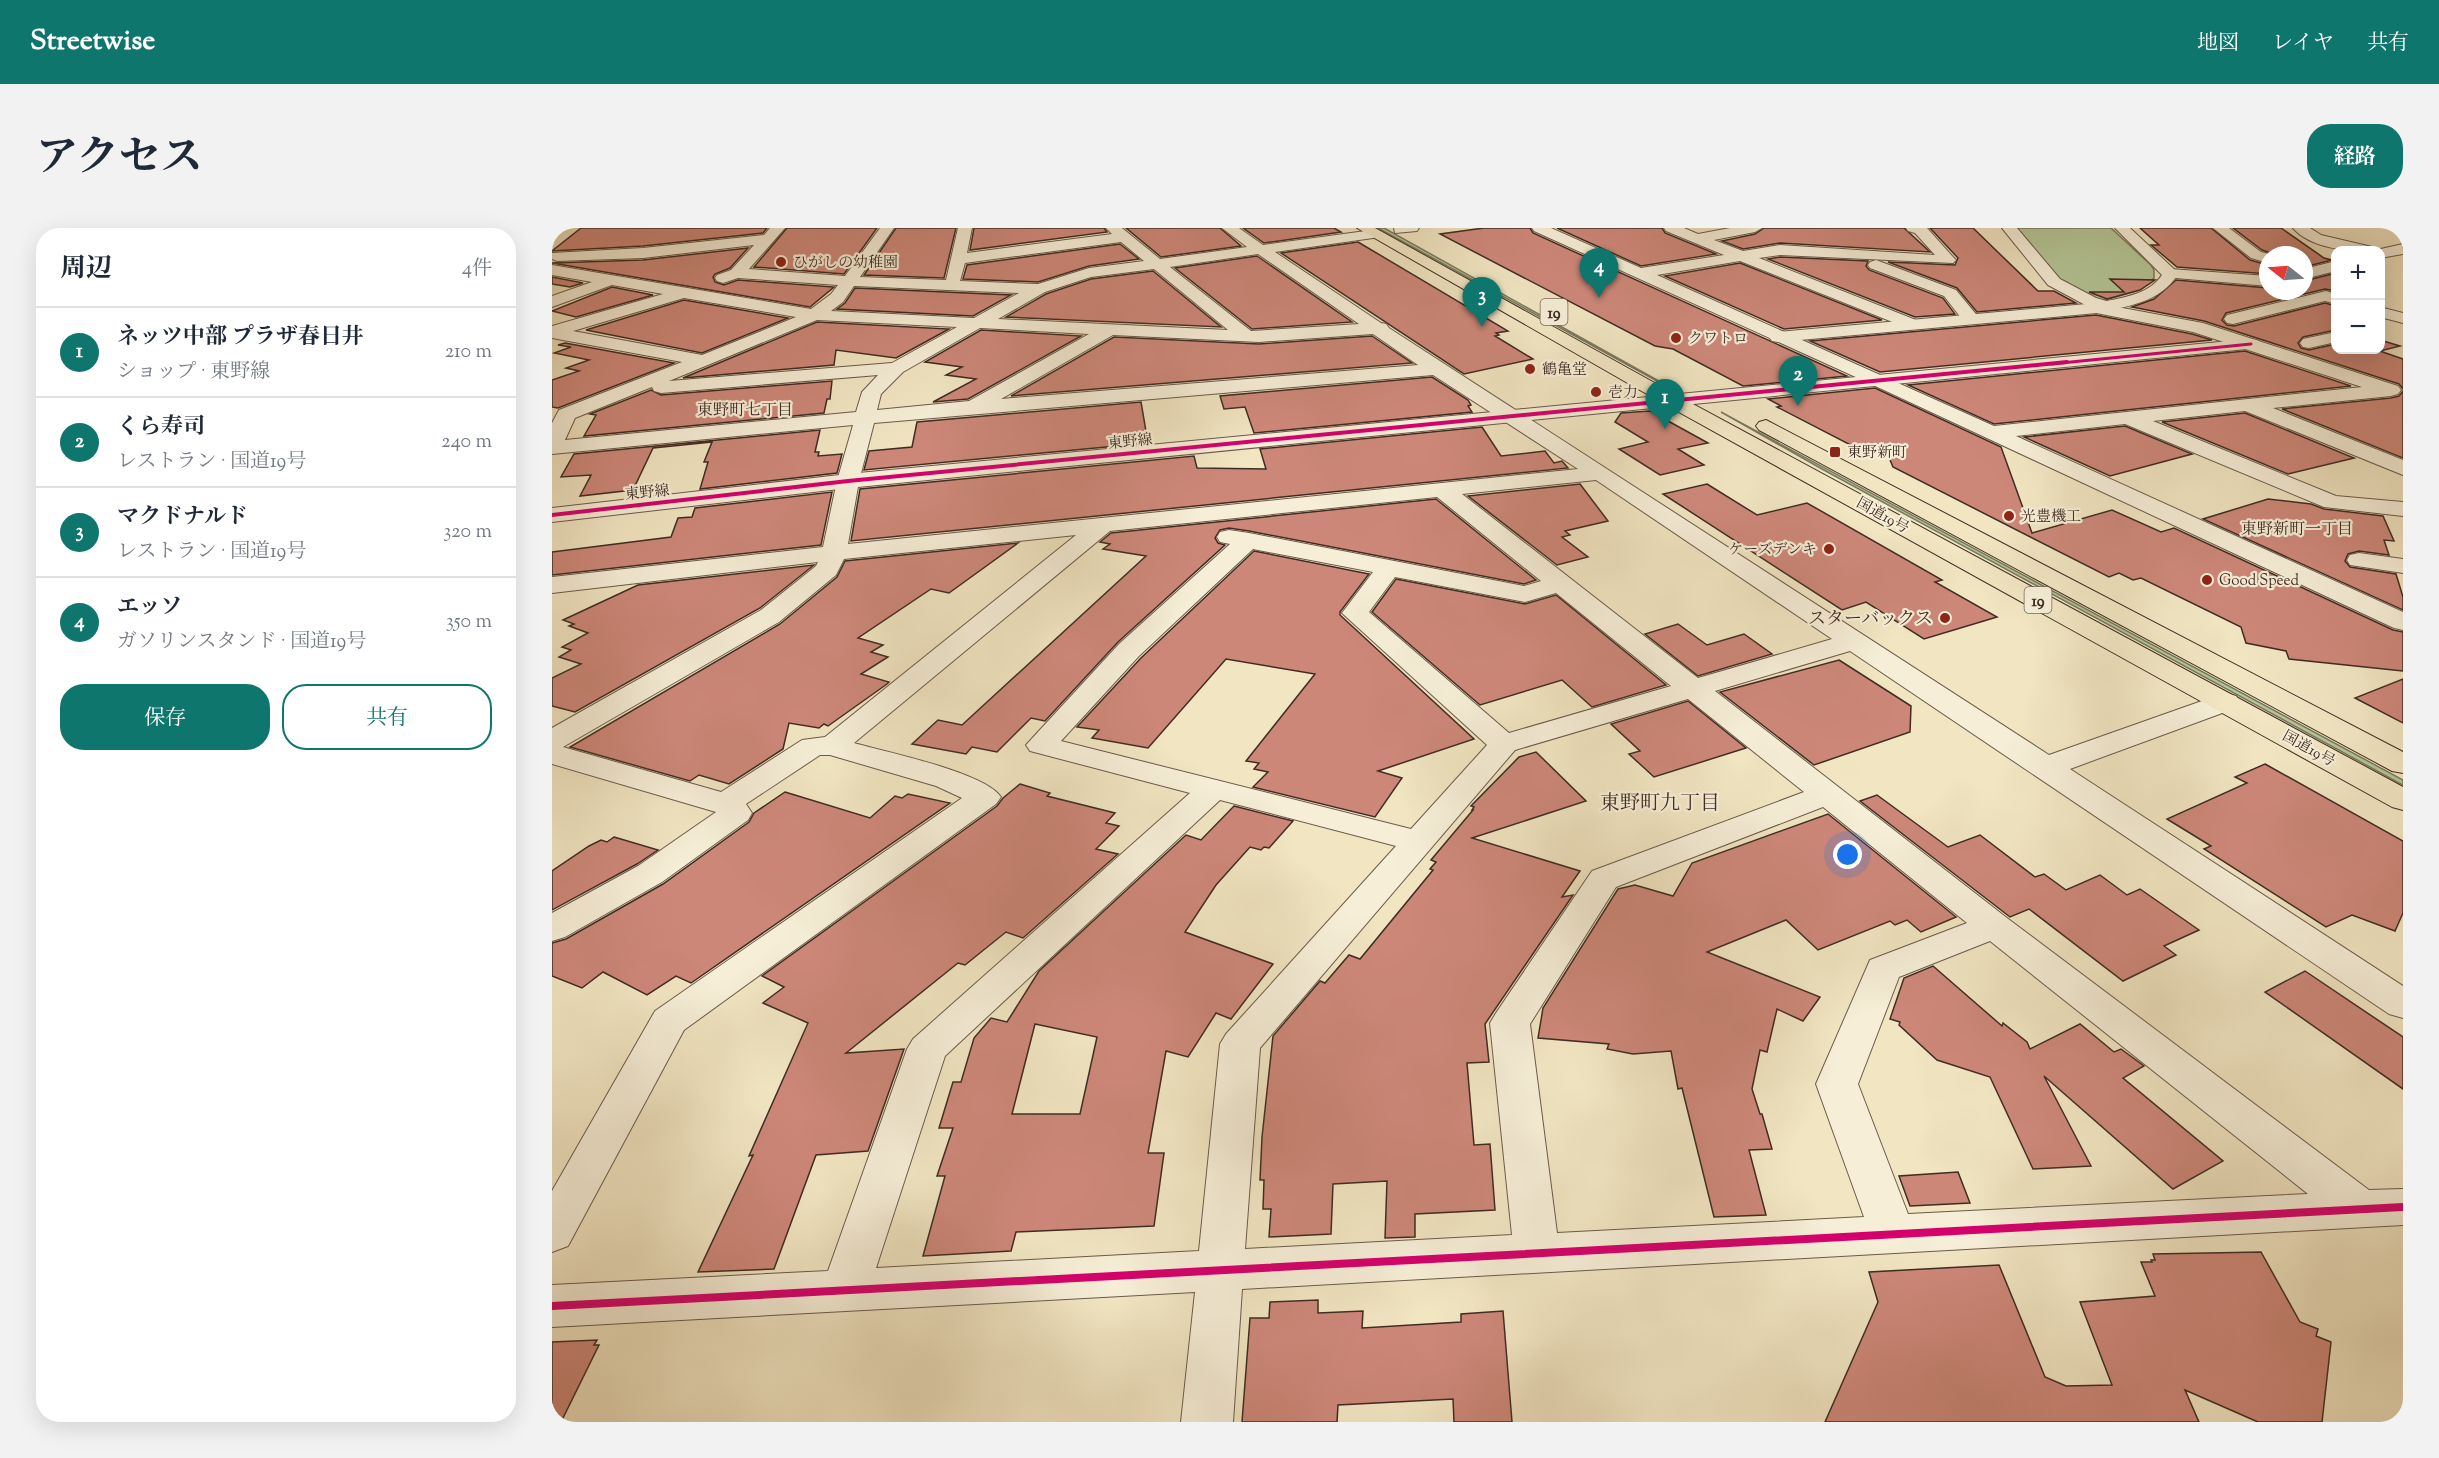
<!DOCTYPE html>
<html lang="ja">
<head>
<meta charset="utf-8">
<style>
	:root { --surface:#fff; --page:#f2f2f3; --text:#1f2937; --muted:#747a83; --line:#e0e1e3; --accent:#0f766e }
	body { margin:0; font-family:"Sorts Mill Goudy","Noto Serif JP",serif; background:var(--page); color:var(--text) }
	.controls { position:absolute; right:18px; top:18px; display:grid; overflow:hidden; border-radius:12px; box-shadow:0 6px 24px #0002 }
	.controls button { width:54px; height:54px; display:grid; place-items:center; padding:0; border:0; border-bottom:2px solid var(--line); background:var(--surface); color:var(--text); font:30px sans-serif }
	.compass { position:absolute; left:1707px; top:18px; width:54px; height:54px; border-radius:50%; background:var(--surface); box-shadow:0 6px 24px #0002; rotate:287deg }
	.you { position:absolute; left:1296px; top:627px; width:21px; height:21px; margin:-15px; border:4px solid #fff; border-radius:50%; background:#1a73e8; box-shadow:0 0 0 9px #1a73e833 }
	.badge { display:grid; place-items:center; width:39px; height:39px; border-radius:50%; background:var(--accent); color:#fff; font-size:20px; font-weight:700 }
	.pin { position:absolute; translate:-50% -50px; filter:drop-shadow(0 2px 3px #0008) }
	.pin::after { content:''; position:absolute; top:32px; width:21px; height:18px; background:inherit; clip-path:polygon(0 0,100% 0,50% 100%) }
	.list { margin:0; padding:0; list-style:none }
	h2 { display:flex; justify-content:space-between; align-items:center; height:78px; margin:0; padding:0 24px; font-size:26px }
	h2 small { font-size:20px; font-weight:400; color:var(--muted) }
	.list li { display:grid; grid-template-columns:39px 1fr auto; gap:18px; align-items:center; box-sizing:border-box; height:90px; padding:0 24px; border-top:2px solid var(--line) }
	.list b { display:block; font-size:22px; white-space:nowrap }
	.list p { margin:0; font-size:20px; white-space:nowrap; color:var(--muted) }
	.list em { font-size:20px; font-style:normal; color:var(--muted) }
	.actions { display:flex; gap:12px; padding:18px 24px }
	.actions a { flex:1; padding:14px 0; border:2px solid var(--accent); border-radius:24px; text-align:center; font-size:21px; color:var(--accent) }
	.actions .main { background:var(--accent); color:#fff }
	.map { position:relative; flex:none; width:1851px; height:1194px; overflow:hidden; border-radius:24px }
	header { display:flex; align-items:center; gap:36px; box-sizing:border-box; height:84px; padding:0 30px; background:var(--accent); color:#fff }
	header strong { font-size:28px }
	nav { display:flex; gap:33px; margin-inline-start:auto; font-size:21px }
	.intro { display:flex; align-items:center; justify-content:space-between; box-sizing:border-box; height:144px; padding:0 36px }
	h1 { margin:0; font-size:42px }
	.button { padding:15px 27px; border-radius:24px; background:var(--accent); color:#fff; font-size:21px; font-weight:700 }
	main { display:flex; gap:36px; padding:0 36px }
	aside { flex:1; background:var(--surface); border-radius:24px; box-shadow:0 6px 24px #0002 }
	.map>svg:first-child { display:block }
	.green { fill:#b5c697; stroke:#7a795d; stroke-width:1.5 }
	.building { fill:#cd8779; stroke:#402c23; stroke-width:1.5; fill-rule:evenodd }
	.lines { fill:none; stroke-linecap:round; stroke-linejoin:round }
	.minor-casing { stroke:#6c5a4b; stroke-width:2 }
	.tertiary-casing { stroke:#6c5a4b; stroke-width:2 }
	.trunk-casing { stroke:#402c23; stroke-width:2 }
	.minor { fill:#f6eed7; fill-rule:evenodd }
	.tertiary { fill:#f6eed7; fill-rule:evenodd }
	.trunk { fill:#f1e5c2; fill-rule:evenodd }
	.cycleway-far2-casing { stroke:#f6eed7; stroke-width:4.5 }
	.cycleway-far1-casing { stroke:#f6eed7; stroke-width:6 }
	.cycleway-casing { stroke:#f6eed7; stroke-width:12 }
	.cycleway-far2 { stroke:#d6006c; stroke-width:3 }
	.cycleway-far1 { stroke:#d6006c; stroke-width:4 }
	.cycleway { stroke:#d6006c; stroke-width:8 }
	.poi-dot { fill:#8f2418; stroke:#f6eed7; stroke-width:2 }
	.labels { text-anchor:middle; stroke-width:4.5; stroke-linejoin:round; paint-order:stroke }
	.far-poi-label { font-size:15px; fill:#402c23; stroke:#f6eed7; text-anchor:start }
	.far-street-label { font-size:15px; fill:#402c23; stroke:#f6eed7 }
	.shield { fill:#f6eed7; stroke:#776659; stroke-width:1.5 }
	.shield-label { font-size:16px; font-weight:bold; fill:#402c23 }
	.far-neighbourhood-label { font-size:16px; fill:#402c23; stroke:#f6eed7 }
	.poi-label { font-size:18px; fill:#402c23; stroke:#f6eed7; text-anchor:end }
	.neighbourhood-label { font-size:20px; fill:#402c23; stroke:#f6eed7 }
</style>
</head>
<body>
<header>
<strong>Streetwise</strong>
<nav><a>地図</a><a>レイヤ</a><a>共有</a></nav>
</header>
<div class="intro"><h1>アクセス</h1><a class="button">経路</a></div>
<main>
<aside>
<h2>周辺<small>4件</small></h2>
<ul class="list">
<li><span class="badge">1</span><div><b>ネッツ中部 プラザ春日井</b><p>ショップ · 東野線</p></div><em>210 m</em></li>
<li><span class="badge">2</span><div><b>くら寿司</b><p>レストラン · 国道19号</p></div><em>240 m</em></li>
<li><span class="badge">3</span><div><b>マクドナルド</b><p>レストラン · 国道19号</p></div><em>320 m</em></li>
<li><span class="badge">4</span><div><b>エッソ</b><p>ガソリンスタンド · 国道19号</p></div><em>350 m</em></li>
</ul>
<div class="actions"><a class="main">保存</a><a>共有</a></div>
</aside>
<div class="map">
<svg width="1851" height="1194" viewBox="0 0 1851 1194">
	<rect width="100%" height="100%" fill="#f1e5c2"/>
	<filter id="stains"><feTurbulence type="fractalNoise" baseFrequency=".00333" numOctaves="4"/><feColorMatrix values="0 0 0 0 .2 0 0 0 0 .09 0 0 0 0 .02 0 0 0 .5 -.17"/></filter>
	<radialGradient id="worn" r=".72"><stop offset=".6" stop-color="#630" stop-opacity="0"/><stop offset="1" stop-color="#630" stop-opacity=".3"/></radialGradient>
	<g class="green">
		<path d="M826,0H832L1116,158H1114Z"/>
		<path d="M1461,0H1559L1599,37L1602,42V50L1584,63L1550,73L1510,55Z"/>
		<path d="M1169,184L1851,552V557L1270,241Z"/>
	</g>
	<g class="building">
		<path d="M29,0H215L211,5L91,18L0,23Z"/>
		<path d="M235,0H325L292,46L202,39Z"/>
		<path d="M344,0H404L392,50L312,47Z"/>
		<path d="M422,0H552L555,4L418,22Z"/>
		<path d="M574,0H668L689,18L609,29Z"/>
		<path d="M691,0H782L789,4L712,15Z"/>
		<path d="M932,0H978L981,5L1295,148L1191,158L1121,121L1103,118L888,6Z"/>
		<path d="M1005,0H1110L1113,5L1164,26L1089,38Z"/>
		<path d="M1212,0H1352L1378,24L1228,15L1191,21L1170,13L1203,6Z"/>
		<path d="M1378,0H1421L1486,63H1502L1524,75L1425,84L1405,60L1336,34L1403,37L1406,30Z"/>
		<path d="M1588,0H1659L1698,32L1716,37V46L1625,39L1599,17H1607Z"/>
		<path d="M1681,0H1729L1772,30L1780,32L1752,39V27H1724L1710,22Z"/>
		<path d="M806,14L956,103L944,105L947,107L943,108L981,131L912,146L729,25Z"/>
		<path d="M568,16L587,31L537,38L486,54L411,51L415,37Z"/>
		<path d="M196,20L178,40L163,46L161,49L163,54L172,57L186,52L282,59L258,79L0,35L91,32Z"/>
		<path d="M705,28L800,94L700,101L623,40Z"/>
		<path d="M1228,29L1316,33L1314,38L1317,42L1391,70L1403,86L1363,89L1216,31Z"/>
		<path d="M1188,35L1330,92L1232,101L1113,48Z"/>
		<path d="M601,43L669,99L454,89L494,66L539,51Z"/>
		<path d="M1784,45V63L1773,61L1674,85L1670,92L1675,97L1682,98L1773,75L1784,78V102L1751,109L1746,115L1749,120L1757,122L1784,116V122H1828V112L1848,118L1828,123L1851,131V161L1847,156L1652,93L1580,79L1602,71L1624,52L1716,60V63H1752V53Z"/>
		<path d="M0,49L31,55L18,59L0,56Z"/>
		<path d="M1558,51L1603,52L1588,62L1555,71L1537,64H1572Z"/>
		<path d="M60,59L101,67L24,89L0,83Z"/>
		<path d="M303,60L459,67L421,88L285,81L293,75Z"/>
		<path d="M132,72L236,90L150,125L34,102Z"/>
		<path d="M1544,87L1640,106L1660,112L1328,144L1258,113Z"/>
		<path d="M265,94L397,101L344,130L284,122L282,137L131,150Z"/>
		<path d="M429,102L529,108L416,171L381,174L424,151L394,147L410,139L373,134Z"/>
		<path d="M820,108L860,135L459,168L562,109L707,116Z"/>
		<path d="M13,115L122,135L6,180L0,179V152L27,143L14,140L37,132L2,125L19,119L6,117Z"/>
		<path d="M1693,123L1799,158L1442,196L1356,157Z"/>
		<path d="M880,149L916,172L919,177L916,178L920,184L702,205L693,179L672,181L668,168Z"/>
		<path d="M280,153L278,171H275L272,185L32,208L44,187L38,186L99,162L109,167Z"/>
		<path d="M1323,160L1449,219L1480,305L1560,282L1609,304L1622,300L1841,402L1851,404V443L1737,431L1734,423L1694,415L1689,399L1589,350L1581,352L1567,345L1557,349L1341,239L1333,220L1314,225L1225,179L1229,178L1216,171Z"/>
		<path d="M1851,163V230L1730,181L1839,170L1847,168Z"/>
		<path d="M589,174L596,215L312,242L317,223L360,219L365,194Z"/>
		<path d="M1098,183L1156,215L1126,221L1152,237L1108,247L1067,221L1096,214L1063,194L1069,185Z"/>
		<path d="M1693,185L1802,230L1736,246L1610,194Z"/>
		<path d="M1573,198L1640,226L1558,248L1472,209Z"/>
		<path d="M930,199L949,228L993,223L1002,235L1010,233L1016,240L299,313L308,261L642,228L645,240L714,241L708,221Z"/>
		<path d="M268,202L263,224H267L266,228L290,226L285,245L148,261L156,234H152L160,214L101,220L81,262L28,268L39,247L9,249L22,226Z"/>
		<path d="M1028,256L1056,293L1013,303L1018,307L1010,309L1036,329L1005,337L916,268Z"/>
		<path d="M1155,256L1205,287L1255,275L1390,352L1383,354L1445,389L1372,411L1314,374L1290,382L1111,266Z"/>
		<path d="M280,264L269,317L0,347V324L119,309L126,290L140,289L143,280Z"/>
		<path d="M884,271L984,352L972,356L697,303L677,300L668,302L663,310L666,315L673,317L566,414L493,493L479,490L445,524L420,519L414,526L360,516L386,492L410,497L594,328L551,321L558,316L548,314L559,305Z"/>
		<path d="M1716,271L1759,276L1772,281L1831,288L1842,313L1832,312L1837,327L1807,323L1796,326L1793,333L1798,339L1844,346L1851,369V382L1651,291Z"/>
		<path d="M466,315L397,365L379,361L306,410L331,417L319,424L336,429L309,446L337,454L335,456L276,498L272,496L267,500L237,495L231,521L177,556L147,547L138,553L18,519L228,396L285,349L293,333Z"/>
		<path d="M702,323L817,346L788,384V387L922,511L826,543L850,550L823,589L701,559L716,544L702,541L707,535L694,533L763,446L674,431L596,520L540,510L547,502L525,499L589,430Z"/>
		<path d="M262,337L208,380L23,484L0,478V450L29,436L7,429L19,422L10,419L36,405L17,398L22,396L11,392L86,357Z"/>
		<path d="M844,351L973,376L1004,367L1114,457L1040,479L1010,452L928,477L820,384Z"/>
		<path d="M1126,396L1155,417L1192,406L1220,426L1146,448L1093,406Z"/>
		<path d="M1287,432L1359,478L1358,504L1262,537L1168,464Z"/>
		<path d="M1851,451V495L1803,470Z"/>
		<path d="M1136,473L1194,520L1102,549L1077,526L1088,523L1059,496Z"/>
		<path d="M984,524L1034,573L920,610L1028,643L1010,669L1021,667L933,796L937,834L915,835L922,917L938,916L943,982L863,986V1009L833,1010L835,953L781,956L779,1006L717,1009L719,981H711L712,952H708L710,909L721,808L768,753L773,755L797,727L808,731L881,642L878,641L884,634L879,632L921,582H920L922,579L919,578L967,529Z"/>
		<path d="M1713,536L1851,613V685L1843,703L1800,687L1774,699L1652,621L1659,618L1615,591L1695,555L1683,549Z"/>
		<path d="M468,556L498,565L495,568L563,585L554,595L567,598L544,621L566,626L471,710L454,704L413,737L406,735L294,825L352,821L316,923L264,927L222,1041L146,1044L201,927L197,928L256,795L211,775L232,759L210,748L445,578L451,570Z"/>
		<path d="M233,564L318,590L343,568L350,570L356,566L398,575L139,755L124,748L95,767L51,744L30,760L0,748V715L14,711L111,656L197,594L202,585Z"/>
		<path d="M1325,567L1396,619L1428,607L1483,649L1492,646L1514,662L1548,647L1575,667L1588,661L1647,702L1612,718L1624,727L1571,753L1477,681L1458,689L1308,573Z"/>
		<path d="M682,578L741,593L717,620L712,619L709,622L698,619L664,657L633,704L721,736L679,791L664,785L636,829L614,823L596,925H612L602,998L464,1004L459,1023L371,1028L393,948H385L401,900H387L401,854H409L422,810L439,790L455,794L487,743L634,607L649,612ZM483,796L545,809L528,886H460Z"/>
		<path d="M1276,586L1404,689L1369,704L1355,692L1343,697L1338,693L1266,722L1234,692L1155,724L1268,769L1251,793L1225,781L1215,824L1208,822L1200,861L1208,886H1210L1220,921L1197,922L1214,987L1162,989L1130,860L1126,861L1119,823L1081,826L1055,821L1057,816L986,810L991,780L1066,661L1083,657L1121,668L1140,635Z"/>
		<path d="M62,609L106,622L85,636L0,682V643L37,618L49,612L55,614Z"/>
		<path d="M1381,738L1450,798L1451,795L1475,814L1478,821L1528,796L1562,824L1569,821L1592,838L1571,850L1671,933L1621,961L1492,848L1539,938L1481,941L1438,849L1385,832L1347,797L1348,794L1338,791L1352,750Z"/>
		<path d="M1753,743L1851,809V861L1713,764Z"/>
		<path d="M1406,944L1418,975L1358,978L1347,948Z"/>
		<path d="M1709,1024L1748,1094L1766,1101L1764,1108L1779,1114L1770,1194H1706L1633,1162L1647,1194H1273L1326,1074L1317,1044L1447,1037L1493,1149L1514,1158L1560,1157L1528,1074L1603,1068L1589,1034H1600L1599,1032H1603L1601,1026Z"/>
		<path d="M766,1072V1085L811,1083L810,1100L909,1094V1086L951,1083L960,1194H902L901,1171L786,1177L785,1194H690L698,1090H717L718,1074Z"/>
		<path d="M45,1112L42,1117H47L9,1194H0V1114Z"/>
	</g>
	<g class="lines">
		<g class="minor-casing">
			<g id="minor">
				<path d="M218,0H233L197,41L293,48L328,0H342L308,49L394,52L406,0H420L415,25L560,6L554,0H570L608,31L695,19L670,0H687L711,17L821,2L826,3L828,6L826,9L821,10L723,24L829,95L834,96L837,100L1497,527L1664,468L1674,465L1684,468L1689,474L1684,480L1518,541L1851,758V790L1837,786L1298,423L1163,463L1455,690L1817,962L1851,961V997L690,1061L681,1194H629L643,1064L0,1099V1057L276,1043L355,821L361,811L638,565L478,523L474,517L567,416L678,316L668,314L665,309L668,304L677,302L697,305L972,358L989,353L885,269L558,303L302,515C334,524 432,544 449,569L444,576L132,802L16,1018L0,1024V963L103,783L410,570L384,558L278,527H268L194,576L200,585L196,592L110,654L13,709L0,713V685L86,638L164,584L0,536V500L209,382L264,338L266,334L0,365V349L271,319L285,253L301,197L0,226V195L7,182L130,134L0,110V98L111,66L60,57L0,79V68L40,54L0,47V37L259,81L279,66L286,57L186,50L171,55L165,53L163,50L165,47L179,42L202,17L91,30L5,33L0,31V25L91,20L212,7ZM569,14L592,33L537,40L486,56L408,53L413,35ZM706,26L807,96L699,103L618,39ZM602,41L676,102L446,91L493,64L539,49ZM302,58L467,65L422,90L279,83L291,74ZM132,70L244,89L150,127L21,103ZM265,92L405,99L340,135L117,153ZM428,100L537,106L417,173L325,182L329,166L351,144ZM821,106L866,137L449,171L561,107L707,114ZM326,147L310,164L304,184L13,212L23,190L100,159L102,163L109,165ZM881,147L1026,241L296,316L307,253L322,195ZM1044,252L1280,411L1146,450L910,266ZM524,307L273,509L250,512L169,564L11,519L227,394L284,347L292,331ZM701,321L821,344L790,385L935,517L859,601L509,513L587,428ZM843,349L973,374L1004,365L1119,458L957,505L817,384ZM1136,471L1252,564L1040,643L944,785L938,795L960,1007L693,1021L708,820L963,522ZM668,572L844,618L674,806L668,816L647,1023L324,1040L393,828ZM1271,579L1415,695L1318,732L1264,856L1312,989L1005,1005L978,796L1064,659ZM1438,713L1756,966L1356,986L1306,856L1347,749Z"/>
				<path d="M842,0H867L865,3L843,5Z"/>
				<path d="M980,0H999L1089,40L1172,27L1114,3L1112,0H1132L1146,6L1178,0H1210L1203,4L1162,12L1191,23L1228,17L1383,27L1363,5L1356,3L1354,0H1375L1401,29L1404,32L1401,35L1228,27L1207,30L1364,92L1367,96L1364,100L1358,101L1188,33L1105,47L1442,198L1810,159L1641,104L1539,84L1537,79L1496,57L1450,0H1465L1508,51L1544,70L1558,74L1560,78L1651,95L1846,158L1849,162L1846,166L1839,168L1721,180L1851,232V247L1693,183L1601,193L1784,268L1851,274V288L1772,279L1573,196L1464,208L1851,384V402L1842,400L1319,156L982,3Z"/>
				<path d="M1661,0H1677L1709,24L1722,27H1716V35L1699,30Z"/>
				<path d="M1741,0H1758L1769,7L1820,19L1823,22C1798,25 1758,20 1741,0Z"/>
				<path d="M1851,16V26L1828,30V22H1824Z"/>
				<path d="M1324,32L1404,62L1428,91L1425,95H1413L1392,68L1318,40L1316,37L1318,34Z"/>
				<path d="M1784,33V43L1752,51V41Z"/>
				<path d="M1618,41L1716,48V58L1612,49L1610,46L1612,43Z"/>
				<path d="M1774,63L1784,66V76L1773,73L1681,96L1675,95L1672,91L1675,87Z"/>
				<path d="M1828,79L1851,85V95L1828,89Z"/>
				<path d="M1784,104V114L1757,120L1751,119L1748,115L1751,111Z"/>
				<path d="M1807,325L1851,331V345L1798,337L1795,332L1798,327Z"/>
			</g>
		</g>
		<g class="tertiary-casing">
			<g id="tertiary">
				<path d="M1563,0H1578L1624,43L1626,46C1608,75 1576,78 1545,85L1226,114L1220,113L1217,109L1220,105L1226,104L1545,75C1567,70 1596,68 1610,47Z"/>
				<path d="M1699,111L1705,112L1708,116L1705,120L296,260L0,294V280L296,246Z"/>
			</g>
		</g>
		<g class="trunk-casing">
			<g id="trunk">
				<path d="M805,0H823L1128,169L1851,559V582L1840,579L1114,177Z"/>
				<path d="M1214,192L1851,524V545L1840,543L1207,202L1204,198L1207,194Z"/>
			</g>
		</g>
		<use href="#minor" class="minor"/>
		<use href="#tertiary" class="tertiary"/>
		<use href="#trunk" class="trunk"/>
		<g class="cycleway-far2-casing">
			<path id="cycleway-far2" d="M1499,136L1699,116"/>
		</g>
		<g class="cycleway-far1-casing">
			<path id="cycleway-far1" d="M0,287L296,253L1515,134"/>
		</g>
		<g class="cycleway-casing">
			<path id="cycleway" d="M0,1078L1851,979"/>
		</g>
		<use href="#cycleway-far2" class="cycleway-far2"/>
		<use href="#cycleway-far1" class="cycleway-far1"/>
		<use href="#cycleway" class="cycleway"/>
	</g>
	<g class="poi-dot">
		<circle cx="229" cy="34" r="6"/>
		<circle cx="1124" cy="110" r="6"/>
		<circle cx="978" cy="141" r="6"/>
		<circle cx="1044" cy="164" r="6"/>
		<rect x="1277" y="218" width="12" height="12" rx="3"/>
		<circle cx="1457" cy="288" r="6"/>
		<circle cx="1277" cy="321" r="6"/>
		<circle cx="1655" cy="352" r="6"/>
		<circle cx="1393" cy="390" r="6"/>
	</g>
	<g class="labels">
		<g class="far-poi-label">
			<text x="241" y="39">ひがしの幼稚園</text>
			<text x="1136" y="115">クワトロ</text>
			<text x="990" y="146">鶴亀堂</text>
			<text x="1056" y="169">壱力</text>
			<text x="1295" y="229">東野新町</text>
			<text x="1469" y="293">光豊機工</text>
			<text x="1265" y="326" text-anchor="end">ケーズデンキ</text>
			<text x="1667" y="357">Good Speed</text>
		</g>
		<g class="far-street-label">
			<text transform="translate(578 213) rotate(-6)" y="5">東野線</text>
			<text transform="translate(95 264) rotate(-6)" y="5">東野線</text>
			<text transform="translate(1331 287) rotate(29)" y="5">国道19号</text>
			<text transform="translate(1757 520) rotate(29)" y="5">国道19号</text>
		</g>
		<g class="shield">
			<rect x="988.5" y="71" width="27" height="26" rx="4.5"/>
			<rect x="1472.5" y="359" width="27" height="26" rx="4.5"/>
		</g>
		<g class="shield-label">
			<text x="1002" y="90">19</text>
			<text x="1486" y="378">19</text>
		</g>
		<g class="far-neighbourhood-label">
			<text x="193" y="187">東野町七丁目</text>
			<text x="1745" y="306">東野新町一丁目</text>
		</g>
		<g class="poi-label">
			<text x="1381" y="396">スターバックス</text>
		</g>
		<g class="neighbourhood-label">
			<text x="1108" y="581">東野町九丁目</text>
		</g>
	</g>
	<rect width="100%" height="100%" filter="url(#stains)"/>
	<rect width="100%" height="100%" fill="url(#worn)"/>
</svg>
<div class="controls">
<button>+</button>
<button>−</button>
</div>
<svg class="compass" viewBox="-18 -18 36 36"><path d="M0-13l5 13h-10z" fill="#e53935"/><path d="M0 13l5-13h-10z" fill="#747a83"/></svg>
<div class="you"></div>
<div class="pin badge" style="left:1113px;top:201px">1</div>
<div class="pin badge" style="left:1246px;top:178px">2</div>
<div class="pin badge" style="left:930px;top:99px">3</div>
<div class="pin badge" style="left:1047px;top:70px">4</div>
</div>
</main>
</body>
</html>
